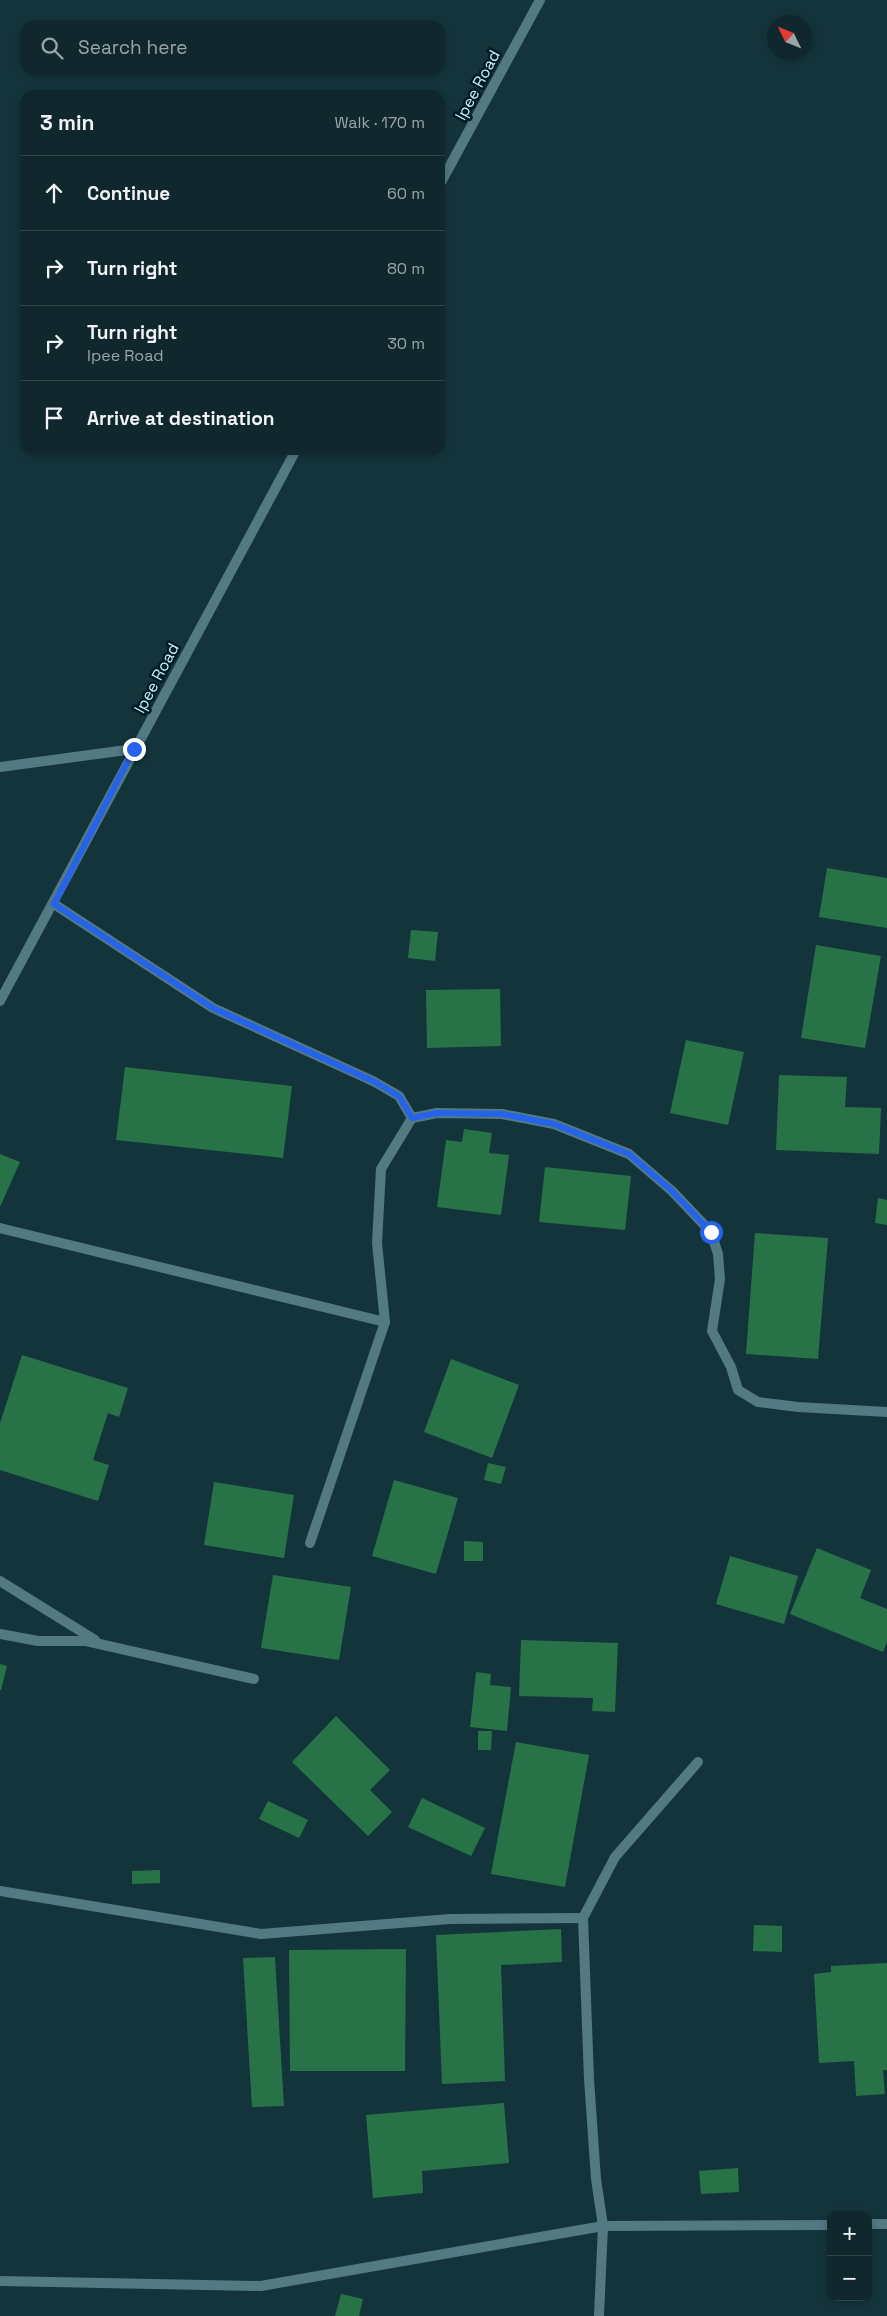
<!DOCTYPE html>
<html lang="en">
<head>
<meta charset="utf-8">
<style>
	:root { --surface:#0f272d; --page:#182f35; --text:#f1f3f6; --muted:#9ba5aa; --line:#2f4449 }
	body { margin:0; font-family:"Space Grotesk",sans-serif; background:var(--page); color:var(--text) }
	.controls { position:absolute; right:15px; bottom:15px; display:grid; overflow:hidden; border-radius:10px; box-shadow:0 2px 8px #0003 }
	.controls button { width:45px; height:45px; display:grid; place-items:center; padding:0; border:0; border-bottom:1px solid var(--line); background:var(--surface); color:var(--text); font:25px sans-serif }
	.compass { position:absolute; left:767px; top:15px; width:45px; height:45px; border-radius:50%; background:var(--surface); box-shadow:0 2px 8px #0003; rotate:313deg }
	.stop { position:absolute; width:15px; height:15px; margin:-11px; border:4px solid #2563eb; border-radius:50%; background:#fff }
	.stop.end { background:#2563eb; border-color:#fff; box-shadow:0 1px 5px #0008 }
	.list { margin:0; padding:0; list-style:none }
	h2 { display:flex; justify-content:space-between; align-items:center; height:65px; margin:0; padding:0 20px; font-size:21px }
	h2 small { font-size:16px; font-weight:400; color:var(--muted) }
	.list li { display:grid; grid-template-columns:32px 1fr auto; gap:15px; align-items:center; box-sizing:border-box; height:75px; padding:0 20px; border-top:1px solid var(--line) }
	.list b { display:block; font-size:19px; white-space:nowrap }
	.list p { margin:0; font-size:16px; white-space:nowrap; color:var(--muted) }
	.list em { font-size:16px; font-style:normal; color:var(--muted) }
	.icon { flex:none; width:28px; height:28px; fill:none; stroke:currentColor; stroke-width:2; stroke-linecap:round; stroke-linejoin:round }
	.map { position:relative; flex:none; width:887px; height:2316px; overflow:hidden }
	.search { position:absolute; background:var(--surface); box-shadow:0 2px 8px #0003; left:20px; top:20px; width:425px; height:55px; display:flex; align-items:center; gap:12px; box-sizing:border-box; padding:0 18px; border-radius:15px; color:var(--muted); font-size:19px }
	.panel { position:absolute; background:var(--surface); box-shadow:0 2px 8px #0003; left:20px; top:90px; width:425px; height:365px; border-radius:15px }
	.map>svg:first-child { display:block }
	.building { fill:#287248 }
	.lines { fill:none; stroke-linecap:round; stroke-linejoin:round }
	.minor { stroke:#537983; stroke-width:10 }
	.route { stroke:#2563eb; stroke-width:6 }
	.labels { text-anchor:middle; stroke-width:5; stroke-linejoin:round; paint-order:stroke }
	.street-label { font-size:16px; fill:#c5f3ff; stroke:#001b22 }
</style>
</head>
<body>
<div class="map">
<svg width="887" height="2316" viewBox="0 0 887 2316">
	<rect width="100%" height="100%" fill="#14343c"/>
	<g class="building">
		<path d="M827,868L887,878V928L819,917Z"/>
		<path d="M411,930L438,932L435,961L408,958Z"/>
		<path d="M816,945L881,956L865,1048L801,1038Z"/>
		<path d="M500,989L501,1046L427,1048L426,990Z"/>
		<path d="M686,1040L744,1052L728,1125L670,1113Z"/>
		<path d="M125,1067L292,1086L283,1158L116,1140Z"/>
		<path d="M779,1075L847,1077L845,1107L881,1108L879,1154L776,1150Z"/>
		<path d="M464,1129L492,1133L489,1153L509,1155L501,1215L437,1207L446,1140L462,1142Z"/>
		<path d="M0,1154L20,1162L0,1207Z"/>
		<path d="M545,1167L631,1176L625,1230L539,1222Z"/>
		<path d="M878,1198L887,1200V1225L875,1223Z"/>
		<path d="M755,1233L828,1238L818,1359L746,1354Z"/>
		<path d="M22,1355L128,1388L119,1417L108,1413L93,1460L109,1465L98,1501L0,1470V1423Z"/>
		<path d="M451,1359L519,1385L492,1458L424,1432Z"/>
		<path d="M488,1463L506,1467L501,1484L484,1480Z"/>
		<path d="M394,1480L458,1498L436,1574L372,1556Z"/>
		<path d="M214,1482L294,1495L284,1558L204,1545Z"/>
		<path d="M464,1541L483,1542V1561H464Z"/>
		<path d="M817,1548L871,1570L860,1598L887,1609V1642L883,1652L790,1614Z"/>
		<path d="M730,1556L798,1576L784,1624L716,1604Z"/>
		<path d="M273,1575L351,1587L339,1660L261,1648Z"/>
		<path d="M521,1640L618,1643L615,1712L592,1711L593,1698L519,1696Z"/>
		<path d="M0,1664L7,1666L1,1690H0Z"/>
		<path d="M476,1672L491,1674L490,1685L511,1687L507,1731L470,1727Z"/>
		<path d="M336,1716L390,1770L370,1790L392,1812L368,1836L292,1762Z"/>
		<path d="M478,1731H492L491,1750H478Z"/>
		<path d="M516,1742L589,1755L565,1887L491,1874Z"/>
		<path d="M422,1798L485,1828L471,1856L408,1827Z"/>
		<path d="M268,1801L308,1820L299,1838L259,1819Z"/>
		<path d="M160,1870V1883L132,1884V1871Z"/>
		<path d="M754,1925L782,1926V1952L753,1951Z"/>
		<path d="M561,1929L562,1962L501,1965L505,2081L442,2084L436,1935Z"/>
		<path d="M406,1949L405,2071H290L289,1950Z"/>
		<path d="M275,1957L284,2106L252,2107L243,1958Z"/>
		<path d="M887,1963V2070H883L885,2094L856,2096L854,2061L819,2063L814,1974L831,1972V1966Z"/>
		<path d="M504,2103L509,2163L422,2171L423,2193L373,2198L366,2115Z"/>
		<path d="M738,2168L739,2192L701,2194L699,2171Z"/>
		<path d="M341,2294L363,2299L359,2316H335Z"/>
	</g>
	<g class="lines">
		<g class="minor">
			<path d="M440,184L540,0"/>
			<path d="M0,767L134,749"/>
			<path d="M54,904L213,1008L373,1081L399,1096L412,1118"/>
			<path d="M0,1001L296,450"/>
			<path d="M0,1228L385,1322L377,1243L381,1169L412,1118L437,1113L502,1114L554,1124L629,1154L672,1191L711,1232L718,1254L720,1279L712,1331L731,1367L738,1390L758,1402L798,1407L887,1412"/>
			<path d="M310,1543L385,1322"/>
			<path d="M0,1581L95,1640"/>
			<path d="M0,1634L38,1641H86L254,1679"/>
			<path d="M0,1891L261,1934L450,1919L583,1918"/>
			<path d="M868,2224H887"/>
			<path d="M0,2281L261,2286L603,2226L831,2225"/>
			<path d="M599,2316L603,2226L596,2179L589,2079L583,1918L615,1857L698,1762"/>
		</g>
	</g>
	<g class="lines">
		<path class="route" d="M134,749L54,904L213,1008L373,1081L399,1096L412,1118L437,1113L502,1114L554,1124L629,1154L672,1191L711,1232"/>
	</g>
	<g class="labels">
		<g class="street-label">
			<text transform="translate(477 85) rotate(-62)" y="6">Ipee Road</text>
			<text transform="translate(156 678) rotate(-62)" y="6">Ipee Road</text>
		</g>
	</g>
</svg>
<div class="controls">
<button>+</button>
<button>−</button>
</div>
<svg class="compass" viewBox="-18 -18 36 36"><path d="M0-13l5 13h-10z" fill="#e53935"/><path d="M0 13l5-13h-10z" fill="#9ba5aa"/></svg>
<div class="stop" style="left:711px;top:1232px"></div>
<div class="stop end" style="left:134px;top:749px"></div>
<div class="search"><svg class="icon" aria-label="search" viewBox="0 0 24 24"><circle cx="10" cy="10" r="6"/><path d="M15 15l6 6"/></svg>Search here</div>
<section class="panel">
<h2>3 min<small>Walk · 170 m</small></h2>
<ul class="list">
<li><svg class="icon" aria-label="ahead" viewBox="0 0 24 24"><path d="M12 20V5M6 11l6-6 6 6"/></svg><div><b>Continue</b></div><em>60 m</em></li>
<li><svg class="icon" aria-label="right" viewBox="0 0 24 24"><path d="M7 20v-9h11M14 6l5 5-5 5"/></svg><div><b>Turn right</b></div><em>80 m</em></li>
<li><svg class="icon" aria-label="right" viewBox="0 0 24 24"><path d="M7 20v-9h11M14 6l5 5-5 5"/></svg><div><b>Turn right</b><p>Ipee Road</p></div><em>30 m</em></li>
<li><svg class="icon" aria-label="arrive" viewBox="0 0 24 24"><path d="M6 21V4h12l-3 4 3 4H6"/></svg><div><b>Arrive at destination</b></div></li>
</ul>
</section>
</div>
</body>
</html>
